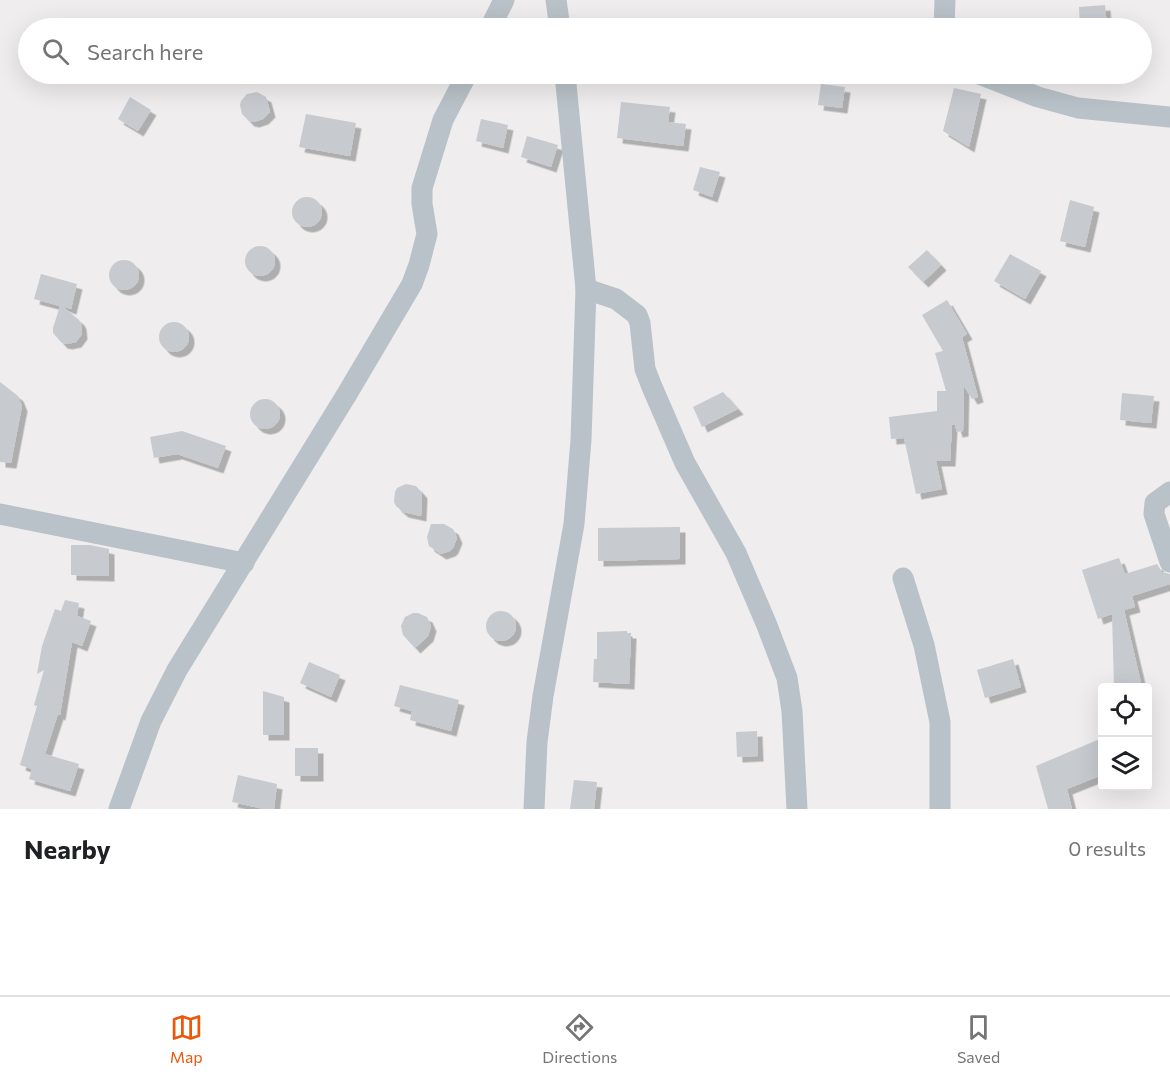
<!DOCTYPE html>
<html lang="en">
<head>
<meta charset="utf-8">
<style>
	:root { --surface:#fff; --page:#f6f6f6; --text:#202124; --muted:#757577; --line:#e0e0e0; --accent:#ea580c }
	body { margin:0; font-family:Commissioner,sans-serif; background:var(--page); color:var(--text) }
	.controls { position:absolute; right:18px; bottom:18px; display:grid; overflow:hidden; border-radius:6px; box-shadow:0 6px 24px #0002 }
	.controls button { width:54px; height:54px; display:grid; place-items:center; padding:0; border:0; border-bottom:2px solid var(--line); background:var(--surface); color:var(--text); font:30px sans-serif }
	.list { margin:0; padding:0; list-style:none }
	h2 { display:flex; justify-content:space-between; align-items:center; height:78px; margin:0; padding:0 24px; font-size:26px }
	h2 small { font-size:20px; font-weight:400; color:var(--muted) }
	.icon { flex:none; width:33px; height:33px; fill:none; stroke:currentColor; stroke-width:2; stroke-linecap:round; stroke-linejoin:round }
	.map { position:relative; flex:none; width:1170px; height:809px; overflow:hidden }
	.search { position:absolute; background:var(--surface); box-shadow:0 6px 24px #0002; left:18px; right:18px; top:18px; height:66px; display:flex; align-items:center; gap:15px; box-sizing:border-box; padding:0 21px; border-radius:33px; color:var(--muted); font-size:22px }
	.sheet { height:186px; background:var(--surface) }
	nav { display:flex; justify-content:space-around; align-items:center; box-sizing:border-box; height:84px; border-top:2px solid var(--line); background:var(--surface); font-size:16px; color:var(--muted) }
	nav a { display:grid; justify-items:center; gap:3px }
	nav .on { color:var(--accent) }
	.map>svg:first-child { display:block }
	.building { fill:#c7cacf; filter:url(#shadow) }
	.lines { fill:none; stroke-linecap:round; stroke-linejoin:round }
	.minor { stroke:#b9c2c8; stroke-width:21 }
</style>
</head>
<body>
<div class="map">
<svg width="1170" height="809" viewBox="0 0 1170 809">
	<defs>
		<filter id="shadow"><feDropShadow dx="5.5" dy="5.5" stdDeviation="0" flood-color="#0004"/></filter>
	</defs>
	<rect width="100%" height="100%" fill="#efeded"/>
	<g class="building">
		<path d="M1105,5L1107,28H1080L1079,7Z"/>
		<path d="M821,84L845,87L842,108L818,105Z"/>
		<path d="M954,88L981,94L969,147L943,131Z"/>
		<path d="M257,92L266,97L270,112L263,119L254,122L249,121L242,114L240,105L241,101L247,94Z"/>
		<path d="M130,97L151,110L138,131L118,119Z"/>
		<path d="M621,102L670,107L668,122L686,124L683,146L617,138Z"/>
		<path d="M306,114L356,123L350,156L299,147Z"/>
		<path d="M481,119L508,125L503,148L476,141Z"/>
		<path d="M527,136L558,145L551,167L521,157Z"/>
		<path d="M700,167L720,172L712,197L693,190Z"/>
		<circle cx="307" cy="212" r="15"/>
		<path d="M1070,200L1094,207L1085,247L1060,241Z"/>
		<circle cx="260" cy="261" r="15"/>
		<path d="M927,250L941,265L923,282L908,267Z"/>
		<path d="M1010,254L1041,271L1025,299L994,281Z"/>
		<circle cx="124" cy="275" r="15"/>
		<path d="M41,274L77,284L71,309L62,306L79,320L81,324L82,334L76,342L67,344L62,343L53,333V328L60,306L34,299Z"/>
		<path d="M947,300L967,334L962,337L978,397L972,399L964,386L963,431L957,432L955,425H952L950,461H936L942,489L916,494L904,438L891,439L889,417L937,411V391H946L935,353L943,351L922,315Z"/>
		<circle cx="174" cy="337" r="15"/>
		<path d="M0,382L18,396L22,406L11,463L0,462Z"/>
		<path d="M723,392L738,409L702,427L693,407Z"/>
		<path d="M1122,393L1154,396L1151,423L1120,420Z"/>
		<circle cx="265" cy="414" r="15"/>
		<path d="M182,431L226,446L218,468L177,454L154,458L150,437Z"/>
		<path d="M406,484L416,486L422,493L421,516L403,512L396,506L394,502L395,492L397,488Z"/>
		<path d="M431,524H444L453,529L457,538L453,548L450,551L441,554L429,546L427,537Z"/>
		<path d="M680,527V559L598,561V528Z"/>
		<path d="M71,545H90L109,549V576L71,575Z"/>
		<path d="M1119,558L1125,574L1157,564L1162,572L1170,574V584L1132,596L1135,607L1124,610L1142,687H1114L1112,614L1098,619L1082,570Z"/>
		<path d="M65,600L79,603L77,616L91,621L82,646L72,642L60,715L58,714L45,754L79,764L70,791L29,779L32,769L20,765L37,706L34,705L44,670L37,674L42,646L55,609L61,611Z"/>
		<circle cx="501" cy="626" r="15"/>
		<path d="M413,613H418L427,617L431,626L428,636L415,648L403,635L401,626L405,617Z"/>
		<path d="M627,631V633H631L629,684L593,682L594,659H597V632Z"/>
		<path d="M1013,659L1021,687L985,698L977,670Z"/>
		<path d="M309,662L340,675L331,697L300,683Z"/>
		<path d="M400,685L459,700L451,731L410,720L412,711L394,706Z"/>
		<path d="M263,691L284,697V735H263Z"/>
		<path d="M757,731L758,756L737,757L736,732Z"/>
		<path d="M1102,738V775L1067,789L1072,809H1048L1036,766Z"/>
		<rect x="295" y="748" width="23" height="28"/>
		<path d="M238,775L277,784L274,809H264L232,802Z"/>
		<path d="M574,780L597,782L594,809H570Z"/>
	</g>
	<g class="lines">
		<g class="minor">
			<path d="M556,0L560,28"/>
			<path d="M490,28L504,0"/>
			<path d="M944,28L945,0"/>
			<path d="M979,74L1038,97L1078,108L1170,117"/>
			<path d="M586,289L616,299L637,315L640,323L645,369L652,387L685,463L736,553L766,623L787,678L792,711L797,809"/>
			<path d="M1170,492L1155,503L1154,514L1170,562"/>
			<path d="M0,514L244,563"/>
			<path d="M903,578L924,645L940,722V809"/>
			<path d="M119,809L151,721L177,670L347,394L412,284L419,265L427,234L422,204V188L443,120L467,74"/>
			<path d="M534,809L537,742L543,696L574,524L581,440L586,289L565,74"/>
		</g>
	</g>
</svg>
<div class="controls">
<button><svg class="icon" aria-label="locate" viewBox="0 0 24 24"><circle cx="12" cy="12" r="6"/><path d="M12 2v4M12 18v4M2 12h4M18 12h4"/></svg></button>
<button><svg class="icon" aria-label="layers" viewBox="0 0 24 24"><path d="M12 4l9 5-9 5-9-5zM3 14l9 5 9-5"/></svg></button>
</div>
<div class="search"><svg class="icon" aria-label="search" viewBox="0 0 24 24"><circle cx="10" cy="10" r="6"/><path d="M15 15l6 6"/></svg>Search here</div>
</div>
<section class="sheet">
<h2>Nearby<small>0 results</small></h2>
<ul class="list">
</ul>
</section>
<nav>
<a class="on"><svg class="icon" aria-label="map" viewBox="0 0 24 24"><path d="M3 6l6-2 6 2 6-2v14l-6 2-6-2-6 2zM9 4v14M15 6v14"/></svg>Map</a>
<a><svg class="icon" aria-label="directions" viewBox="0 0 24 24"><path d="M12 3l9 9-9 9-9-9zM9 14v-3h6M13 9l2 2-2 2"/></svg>Directions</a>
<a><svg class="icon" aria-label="saved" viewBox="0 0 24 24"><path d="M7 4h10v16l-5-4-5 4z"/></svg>Saved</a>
</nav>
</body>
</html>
